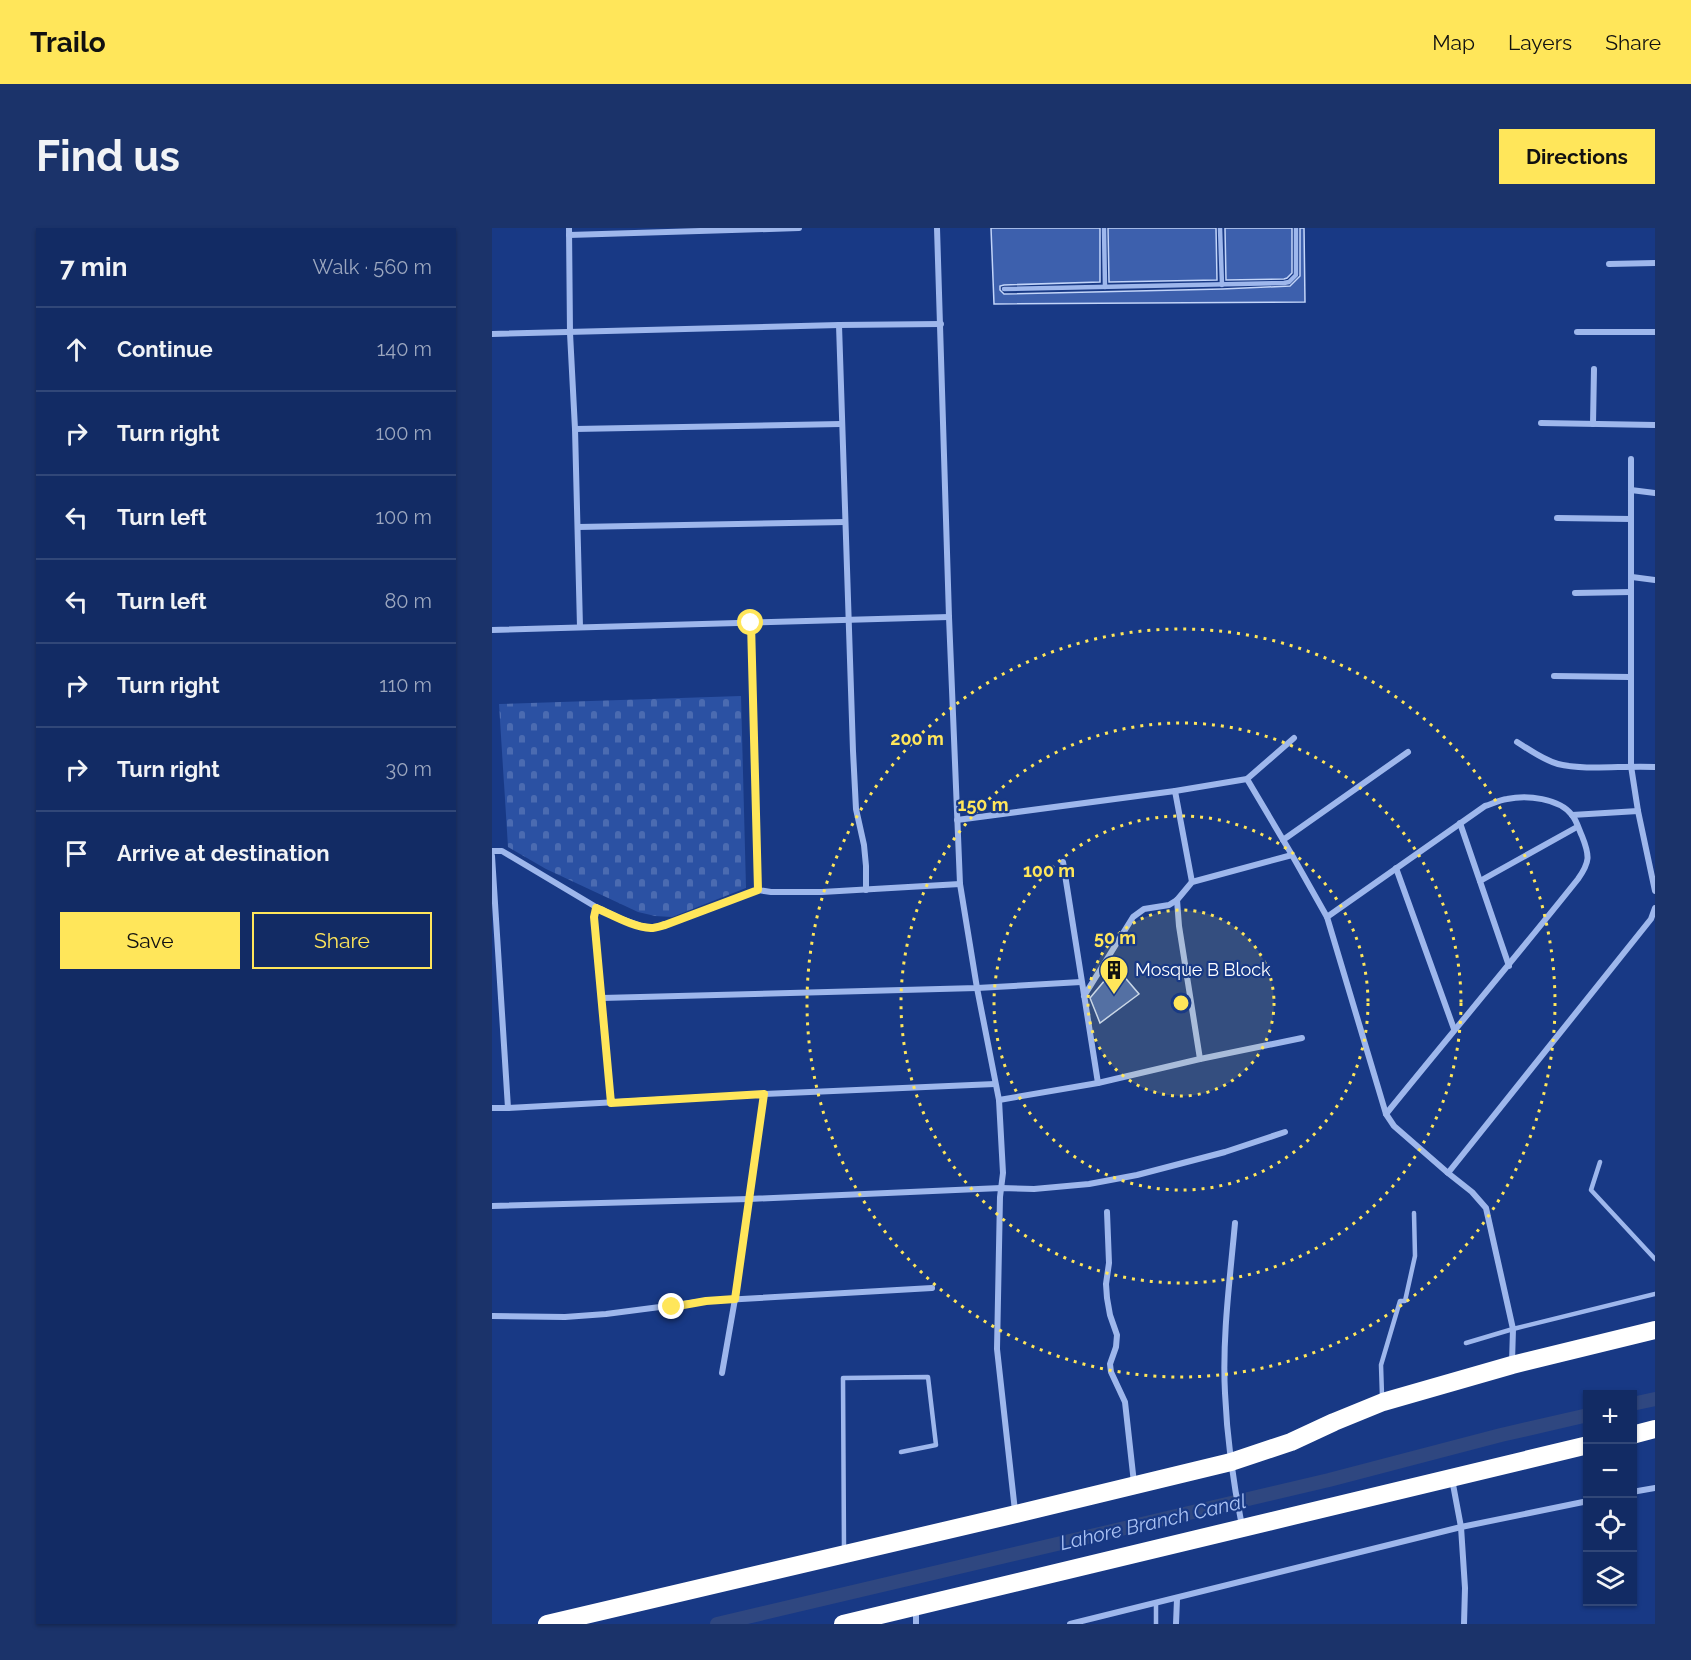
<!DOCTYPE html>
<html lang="en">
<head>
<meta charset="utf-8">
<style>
	:root { --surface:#122b64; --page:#1b336a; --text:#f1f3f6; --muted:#9ca7bf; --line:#314778; --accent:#ffe65a }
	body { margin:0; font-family:Raleway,sans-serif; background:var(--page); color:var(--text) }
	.controls { position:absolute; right:18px; bottom:18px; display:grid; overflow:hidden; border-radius:0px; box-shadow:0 2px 4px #0004 }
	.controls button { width:54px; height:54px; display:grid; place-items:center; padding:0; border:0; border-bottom:2px solid var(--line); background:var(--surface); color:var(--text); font:30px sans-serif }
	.stop { position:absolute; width:18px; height:18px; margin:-14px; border:4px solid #ffe65a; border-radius:50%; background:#fff }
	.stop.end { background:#ffe65a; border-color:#fff; box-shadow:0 2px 6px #0008 }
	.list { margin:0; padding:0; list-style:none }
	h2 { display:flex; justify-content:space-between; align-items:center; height:78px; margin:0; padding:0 24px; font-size:26px }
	h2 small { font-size:20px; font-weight:400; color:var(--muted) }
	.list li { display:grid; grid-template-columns:39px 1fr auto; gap:18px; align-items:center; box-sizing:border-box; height:84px; padding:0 24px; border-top:2px solid var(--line) }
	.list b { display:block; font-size:22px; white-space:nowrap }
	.list em { font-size:20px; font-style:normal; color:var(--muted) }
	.actions { display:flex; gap:12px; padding:18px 24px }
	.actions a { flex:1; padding:14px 0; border:2px solid var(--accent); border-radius:0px; text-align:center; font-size:21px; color:var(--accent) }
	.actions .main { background:var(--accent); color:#111 }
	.icon { flex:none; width:33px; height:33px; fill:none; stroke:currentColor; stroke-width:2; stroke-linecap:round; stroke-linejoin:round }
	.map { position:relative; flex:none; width:1163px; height:1396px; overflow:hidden; border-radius:0px }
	header { display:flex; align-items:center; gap:36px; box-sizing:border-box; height:84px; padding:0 30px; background:var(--accent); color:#111 }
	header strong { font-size:28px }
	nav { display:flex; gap:33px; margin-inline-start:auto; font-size:21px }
	.intro { display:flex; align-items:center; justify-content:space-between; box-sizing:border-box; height:144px; padding:0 36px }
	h1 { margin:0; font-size:42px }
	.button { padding:15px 27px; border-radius:0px; background:var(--accent); color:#111; font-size:21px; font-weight:700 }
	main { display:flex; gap:36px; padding:0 36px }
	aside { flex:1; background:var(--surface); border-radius:0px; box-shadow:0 2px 4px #0004 }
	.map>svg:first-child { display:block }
	.cemetery { fill:url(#cemetery-stones) }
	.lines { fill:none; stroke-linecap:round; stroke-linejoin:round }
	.canal { stroke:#2f4780; stroke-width:14 }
	.building { fill:#3d60ad; stroke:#c3d5f9; stroke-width:1.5 }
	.lane { stroke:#9eb7ec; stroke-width:4.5 }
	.street { stroke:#9eb7ec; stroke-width:6 }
	.highway { stroke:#fff; stroke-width:18 }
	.route { stroke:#ffe65a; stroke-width:8 }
	.ring { fill:none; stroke:#ffe65a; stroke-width:3; stroke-dasharray:3 6 }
	.labels { text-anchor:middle; stroke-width:4.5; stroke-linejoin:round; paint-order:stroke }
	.poi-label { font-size:18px; fill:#fff; stroke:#183985; text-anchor:start }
	.water-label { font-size:20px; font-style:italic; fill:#aac2f4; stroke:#183985 }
	.centre { fill:#ffe65a; stroke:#183985; stroke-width:3 }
	.ring-label { font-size:18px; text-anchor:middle; font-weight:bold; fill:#ffe65a; stroke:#183985; stroke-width:4.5; stroke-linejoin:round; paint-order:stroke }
</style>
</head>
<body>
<header>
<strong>Trailo</strong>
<nav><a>Map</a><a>Layers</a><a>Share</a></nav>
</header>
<div class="intro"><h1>Find us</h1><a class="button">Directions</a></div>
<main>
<aside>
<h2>7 min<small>Walk · 560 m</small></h2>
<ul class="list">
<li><svg class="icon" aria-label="ahead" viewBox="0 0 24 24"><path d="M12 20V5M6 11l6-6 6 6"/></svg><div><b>Continue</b></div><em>140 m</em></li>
<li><svg class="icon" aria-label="right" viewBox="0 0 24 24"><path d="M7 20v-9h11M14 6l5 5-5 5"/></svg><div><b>Turn right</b></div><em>100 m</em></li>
<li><svg class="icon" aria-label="left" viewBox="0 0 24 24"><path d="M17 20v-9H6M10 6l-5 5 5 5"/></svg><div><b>Turn left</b></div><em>100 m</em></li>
<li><svg class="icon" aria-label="left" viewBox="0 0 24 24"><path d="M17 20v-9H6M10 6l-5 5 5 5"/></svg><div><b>Turn left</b></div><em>80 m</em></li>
<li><svg class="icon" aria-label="right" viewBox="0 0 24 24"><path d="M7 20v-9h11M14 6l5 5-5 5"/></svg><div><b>Turn right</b></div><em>110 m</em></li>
<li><svg class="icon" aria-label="right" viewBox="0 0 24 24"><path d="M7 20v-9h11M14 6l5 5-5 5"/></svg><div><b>Turn right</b></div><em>30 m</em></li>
<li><svg class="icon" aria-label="arrive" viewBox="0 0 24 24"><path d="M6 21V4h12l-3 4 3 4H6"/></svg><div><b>Arrive at destination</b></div></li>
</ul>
<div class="actions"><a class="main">Save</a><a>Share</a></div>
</aside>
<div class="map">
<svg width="1163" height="1396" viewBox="0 0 1163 1396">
	<defs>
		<pattern id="cemetery-stones" width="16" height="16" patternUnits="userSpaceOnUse" patternTransform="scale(1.5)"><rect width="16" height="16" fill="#2b51a3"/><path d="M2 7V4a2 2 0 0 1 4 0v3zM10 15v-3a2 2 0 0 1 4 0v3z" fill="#4b6bb1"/></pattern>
	</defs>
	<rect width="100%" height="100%" fill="#183985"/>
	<path class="cemetery" d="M249,468L254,660L180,689L163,688L146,684L54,641L16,619L7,476Z"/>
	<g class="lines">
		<g class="canal">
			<path d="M1140,1176L1163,1171"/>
			<path d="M225,1396L837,1252L1009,1207L1096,1187"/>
		</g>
	</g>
	<g class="building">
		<path d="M499,0H608V54L512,57L508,58V62L512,66L730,61L798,58L808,48V0H812L813,74L502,76Z"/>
		<path d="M616,0H724L725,52L617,54Z"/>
		<path d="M733,0H800V45L795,50L792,51L734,52Z"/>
		<path d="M624,739L647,766L608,795L598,770Z"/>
	</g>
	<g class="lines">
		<g class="lane">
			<path d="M612,0L613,59"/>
			<path d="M728,0L730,57"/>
			<path d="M512,61L792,55L797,54L804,47V0"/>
			<path d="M1108,934L1099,962L1163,1031"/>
			<path d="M974,1115L1021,1101L1163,1066"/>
			<path d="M890,1168L889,1137L908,1073H913L923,1028L922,985"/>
			<path d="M352,1323L351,1150L436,1149L444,1217L409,1224"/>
			<path d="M664,1396V1375"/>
		</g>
		<g class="street">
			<path d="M77,0L78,105L83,201L88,399"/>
			<path d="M445,0L457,389L468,656L485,760L507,872L511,945L508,969L505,1121L523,1283"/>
			<path d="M77,7L307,0"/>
			<path d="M1117,36L1163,35"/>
			<path d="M347,97L361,523L364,581L372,617L374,638V662"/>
			<path d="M1085,104H1163"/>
			<path d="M0,106L347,97L449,96"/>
			<path d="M1049,195L1163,197"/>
			<path d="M1101,196L1102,141"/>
			<path d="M83,201L349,196"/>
			<path d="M1139,231V538L1146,583L1163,663"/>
			<path d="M1139,262L1163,265"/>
			<path d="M1065,290L1139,291"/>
			<path d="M86,299L353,294"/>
			<path d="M1140,349L1163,352"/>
			<path d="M1083,365L1139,364"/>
			<path d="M259,395L266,662"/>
			<path d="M0,402L457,389"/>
			<path d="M1062,448L1138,449"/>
			<path d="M1025,514C1038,522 1051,532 1066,536C1094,543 1133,537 1163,539"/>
			<path d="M755,551L800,627L835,689L894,886L902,898L956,945L980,964L994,980L1021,1101L1020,1134"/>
			<path d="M683,563L755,551L802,510"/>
			<path d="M1080,587L1146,583"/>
			<path d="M465,592L683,563L700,654"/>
			<path d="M968,595L1017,738"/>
			<path d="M791,612L916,524"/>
			<path d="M0,623H10L104,679L127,690L149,698L160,700L173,697L266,662L279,664H330L468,656"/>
			<path d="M0,628L16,880"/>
			<path d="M571,634L606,855"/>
			<path d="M904,640L962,801"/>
			<path d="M988,653L1085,599"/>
			<path d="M104,679L102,689L119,875"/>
			<path d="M835,689L993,578C1000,576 1007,572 1015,571C1035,567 1067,570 1080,587C1085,593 1087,602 1090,608C1098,628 1098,634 1086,651C1023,730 958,807 894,886"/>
			<path d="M592,768L641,689L652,681L677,677L685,672L700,654L800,627"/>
			<path d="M110,770L485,760L589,754"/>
			<path d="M708,831L810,810"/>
			<path d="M507,872L606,855L708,831L687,698L685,672"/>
			<path d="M0,880H16L272,866L503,856"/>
			<path d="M956,945L1159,691L1163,680"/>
			<path d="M0,978L257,971L509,960L542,961L597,956L645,947L733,924L793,904"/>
			<path d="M615,984L617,1035L614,1056L615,1070L618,1087L625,1107L624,1119L618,1136L619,1144L633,1174L642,1255"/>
			<path d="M743,995C738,1051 730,1109 733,1165C735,1210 741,1254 750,1298"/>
			<path d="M0,1088L73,1089L114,1086L214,1073L440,1060"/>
			<path d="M230,1145L243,1071L272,866"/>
			<path d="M960,1251L969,1299L973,1360L972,1396"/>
			<path d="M1140,1264L1163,1260"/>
			<path d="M424,1396V1381"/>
			<path d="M578,1396L969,1299L1096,1273"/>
			<path d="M684,1396L685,1371"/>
		</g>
		<g class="highway">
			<path d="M1140,1207L1163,1201"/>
			<path d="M55,1396L524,1286L739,1234L799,1214L842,1194L891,1174L1020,1137L1163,1102"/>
			<path d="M351,1396L1096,1217"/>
		</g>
	</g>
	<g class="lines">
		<path class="route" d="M180,1079L214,1073L243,1071L272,866L119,875L102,689L104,680C121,687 140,699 159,700C163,700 169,698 173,697L266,662L259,395"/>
	</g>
	<circle cx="689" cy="775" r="93" fill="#ffe65a" fill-opacity=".12"/>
	<g class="ring">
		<circle cx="689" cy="775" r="93"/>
		<circle cx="689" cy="775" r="187"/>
		<circle cx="689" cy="775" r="280"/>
		<circle cx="689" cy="775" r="374"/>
	</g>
	<defs>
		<g id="building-pin" transform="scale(1.5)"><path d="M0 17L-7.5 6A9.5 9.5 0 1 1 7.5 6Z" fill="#ffe65a" stroke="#183985"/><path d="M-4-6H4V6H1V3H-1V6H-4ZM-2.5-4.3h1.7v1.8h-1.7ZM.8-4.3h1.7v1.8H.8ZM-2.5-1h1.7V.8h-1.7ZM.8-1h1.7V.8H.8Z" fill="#111"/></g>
	</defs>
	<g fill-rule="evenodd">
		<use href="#building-pin" x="622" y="742"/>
	</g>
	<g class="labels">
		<g class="poi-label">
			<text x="643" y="748">Mosque B Block</text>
		</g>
		<g class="water-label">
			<text transform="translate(661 1294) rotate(-13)" y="7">Lahore Branch Canal</text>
		</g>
	</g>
	<circle cx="689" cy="775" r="9" class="centre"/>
	<g class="ring-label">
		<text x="425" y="517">200 m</text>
		<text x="491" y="583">150 m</text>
		<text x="557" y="649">100 m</text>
		<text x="623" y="716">50 m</text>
	</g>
</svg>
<div class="controls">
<button>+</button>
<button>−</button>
<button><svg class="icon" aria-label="locate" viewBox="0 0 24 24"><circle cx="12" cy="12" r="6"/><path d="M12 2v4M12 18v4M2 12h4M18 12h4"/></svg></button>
<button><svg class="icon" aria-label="layers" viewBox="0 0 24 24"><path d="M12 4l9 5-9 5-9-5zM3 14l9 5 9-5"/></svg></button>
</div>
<div class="stop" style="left:259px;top:395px"></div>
<div class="stop end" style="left:180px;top:1079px"></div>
</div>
</main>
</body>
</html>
